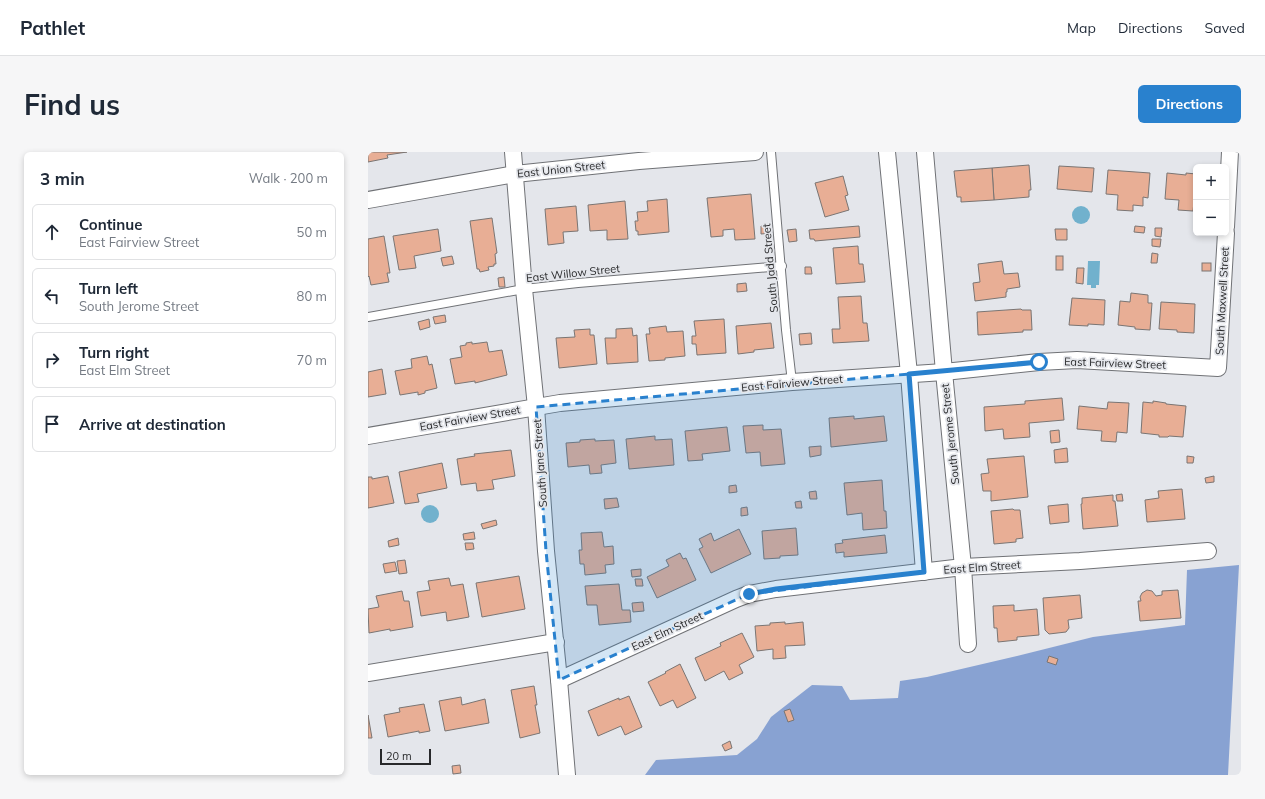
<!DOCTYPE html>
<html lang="en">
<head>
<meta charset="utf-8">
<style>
	:root { --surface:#fff; --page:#f6f6f7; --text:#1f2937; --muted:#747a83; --line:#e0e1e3; --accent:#2981ce }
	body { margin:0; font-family:Mulish,sans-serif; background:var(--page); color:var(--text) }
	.controls { position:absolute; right:12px; top:12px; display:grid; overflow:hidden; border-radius:6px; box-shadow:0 2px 6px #0003 }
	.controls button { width:36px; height:36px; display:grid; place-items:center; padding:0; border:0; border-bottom:1px solid var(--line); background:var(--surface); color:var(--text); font:20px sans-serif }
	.scale { position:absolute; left:12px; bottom:10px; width:51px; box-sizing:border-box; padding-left:4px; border:2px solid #28292b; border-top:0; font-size:11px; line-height:14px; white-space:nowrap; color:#28292b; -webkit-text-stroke:3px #e4e6eb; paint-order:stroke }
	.stop { position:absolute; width:12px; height:12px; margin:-9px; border:3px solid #2981ce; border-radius:50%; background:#fff }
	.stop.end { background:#2981ce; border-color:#fff; box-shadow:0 1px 4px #0008 }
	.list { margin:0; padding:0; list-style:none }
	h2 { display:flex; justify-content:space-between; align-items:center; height:52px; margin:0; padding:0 16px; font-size:17px }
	h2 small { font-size:13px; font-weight:400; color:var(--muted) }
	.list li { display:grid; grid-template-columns:26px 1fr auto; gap:12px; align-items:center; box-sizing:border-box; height:56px; margin:0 8px 8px; padding:0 8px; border:1px solid var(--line); border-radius:6px }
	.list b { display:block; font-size:15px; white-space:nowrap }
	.list p { margin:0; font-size:13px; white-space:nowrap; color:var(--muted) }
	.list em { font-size:13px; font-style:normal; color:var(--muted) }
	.icon { flex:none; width:22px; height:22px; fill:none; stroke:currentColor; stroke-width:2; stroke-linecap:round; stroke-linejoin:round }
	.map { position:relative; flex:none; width:873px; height:623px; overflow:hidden; border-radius:6px }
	header { display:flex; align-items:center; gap:24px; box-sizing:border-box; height:56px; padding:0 20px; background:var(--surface); border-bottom:1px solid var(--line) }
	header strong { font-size:19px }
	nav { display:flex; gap:22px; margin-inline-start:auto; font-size:14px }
	.intro { display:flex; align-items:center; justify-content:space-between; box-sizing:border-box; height:96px; padding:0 24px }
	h1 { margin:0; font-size:28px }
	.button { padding:10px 18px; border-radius:6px; background:var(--accent); color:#fff; font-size:14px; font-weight:700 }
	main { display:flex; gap:24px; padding:0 24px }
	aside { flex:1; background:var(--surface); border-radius:6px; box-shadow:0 2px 6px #0003 }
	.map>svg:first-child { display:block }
	.forest { fill:#88a2d2 }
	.water { fill:#71b1cd }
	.building { fill:#e8ae95; stroke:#7a7573 }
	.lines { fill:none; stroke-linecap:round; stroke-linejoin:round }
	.lane-casing { stroke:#707276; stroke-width:10 }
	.street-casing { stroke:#707276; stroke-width:18 }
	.lane { stroke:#fff; stroke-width:8 }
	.street { stroke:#fff; stroke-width:16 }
	.route { stroke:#2981ce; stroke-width:5 }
	.marked { fill:#2981ce; fill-opacity:0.2; stroke:#2981ce; stroke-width:3; stroke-dasharray:8 5; stroke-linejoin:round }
	.labels { text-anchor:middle; stroke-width:3.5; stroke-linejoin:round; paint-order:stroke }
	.street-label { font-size:11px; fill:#28292b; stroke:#e4e6eb }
</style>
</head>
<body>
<header>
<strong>Pathlet</strong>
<nav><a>Map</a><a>Directions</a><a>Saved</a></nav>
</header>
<div class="intro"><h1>Find us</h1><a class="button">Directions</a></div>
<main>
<aside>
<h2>3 min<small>Walk · 200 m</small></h2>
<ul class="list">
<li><svg class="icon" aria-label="ahead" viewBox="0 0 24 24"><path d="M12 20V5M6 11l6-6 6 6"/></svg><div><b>Continue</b><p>East Fairview Street</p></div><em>50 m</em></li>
<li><svg class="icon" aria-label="left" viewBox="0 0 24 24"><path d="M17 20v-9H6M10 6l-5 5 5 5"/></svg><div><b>Turn left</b><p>South Jerome Street</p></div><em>80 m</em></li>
<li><svg class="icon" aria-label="right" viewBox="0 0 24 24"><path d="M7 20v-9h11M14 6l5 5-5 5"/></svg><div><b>Turn right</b><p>East Elm Street</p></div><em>70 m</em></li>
<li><svg class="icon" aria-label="arrive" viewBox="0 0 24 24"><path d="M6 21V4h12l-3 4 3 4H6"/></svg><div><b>Arrive at destination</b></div></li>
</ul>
</aside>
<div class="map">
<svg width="873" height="623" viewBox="0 0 873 623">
	<rect width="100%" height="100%" fill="#e4e6eb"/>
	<path class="forest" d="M871,413L860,623H277L288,608L369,603L389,587L403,565L444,533L474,534L482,548L530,546L532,529L559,525L653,503L725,485L817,473L819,418Z"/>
	<g class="water">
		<circle cx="713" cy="63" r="9"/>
		<path d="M720,109H732L731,133H728V136H723V133H719Z"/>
		<circle cx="62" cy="362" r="9"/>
	</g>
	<g class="building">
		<path d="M0,0H39L19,3L20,6L0,10Z"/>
		<path d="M661,13L663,38H661V45L626,48L624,16Z"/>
		<path d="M691,14L726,16L724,40L689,37Z"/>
		<path d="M624,16L626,48L593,50V45H589L586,19Z"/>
		<path d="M740,18L782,21L780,46L775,45V54L765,53V59L749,58L750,43L738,42Z"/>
		<path d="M799,21L818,23V21L828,22V50H826L825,59L810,58L811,48L797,47Z"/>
		<path d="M475,24L480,43L477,44L481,58L457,65L447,31Z"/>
		<path d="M383,42L387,87L367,88L366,77L355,78V84L343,85L339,46Z"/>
		<path d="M299,47L301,80L270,83V79H268L267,69H270L269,60L280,59L279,49Z"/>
		<path d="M257,49L260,87L239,88V78L222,79L220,53Z"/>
		<path d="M208,54L210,79L195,80L196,91L180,93L177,57Z"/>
		<path d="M124,66L129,101L127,102L128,112H126V114L120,115L121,118L112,120L111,117H109L102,69Z"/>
		<path d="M402,73L403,81L393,82V74Z"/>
		<path d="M491,74L492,85L447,89L446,87H442L441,78Z"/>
		<path d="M767,74L777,75L776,81L766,80Z"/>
		<path d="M787,76H794L793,85L787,84Z"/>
		<path d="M70,77L73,99L46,104L48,116L31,118L25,84Z"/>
		<path d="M428,77L429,89L421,90L419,78Z"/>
		<path d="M687,77H699V88H688Z"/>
		<path d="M16,84L22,121H19L21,130L3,133L1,124L0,125V87Z"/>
		<path d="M784,87H793L792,95L784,94Z"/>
		<path d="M490,94L491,112H495L497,130L468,132L465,96Z"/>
		<path d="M784,101L790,102L789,111H783Z"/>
		<path d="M84,104L86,112L75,114L73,106Z"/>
		<rect x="688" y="104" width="7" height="14"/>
		<path d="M634,109L636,122L650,121L652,135L639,137V140H638V145L607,149L605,131L612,130L610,112Z"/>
		<rect x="834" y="111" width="9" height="8"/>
		<path d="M437,115H443L444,122H437Z"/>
		<path d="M709,116H716L715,132L708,131Z"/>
		<path d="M136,125L137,135H131L130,126Z"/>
		<path d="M378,131L379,139L369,140V132Z"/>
		<path d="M763,141L780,143V151H784L782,178L767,177V175L750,173L752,149L762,150Z"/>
		<path d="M493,144L495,171H499L501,189L465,191L464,177H472L470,145Z"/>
		<path d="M704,146L737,148L736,173L720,172V174L701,173Z"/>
		<path d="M793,150L827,152L826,181L809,180V178L791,177Z"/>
		<path d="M653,157L654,158H663L664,178H655V180L610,183L609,160Z"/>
		<path d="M77,163L78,170L67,172L65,165Z"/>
		<path d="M61,167L62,175L52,178L50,170Z"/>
		<path d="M356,167L358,201L329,203L328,192H324V184H328L326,169Z"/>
		<path d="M403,171L406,196L386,198V200L370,202L368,174Z"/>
		<path d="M298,174L299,180L315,179L317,204L297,206V208L281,209L278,182H282L281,176Z"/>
		<path d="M264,176L265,184L269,183L270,210L239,212L237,186H248V177Z"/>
		<path d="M222,177V183H226L229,212L191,216L188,186L207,185L206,178Z"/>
		<path d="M443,181L444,192L432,193L431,182Z"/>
		<path d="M104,190V192L119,190L121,200L134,198L139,223L107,231V229L87,232L82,207L94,205L92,194L98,193V191Z"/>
		<path d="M59,204L61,213L64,212L69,236L57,239V241L50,243V240L32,243L27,219L44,216L43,207Z"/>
		<path d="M14,217L18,242L0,245V220Z"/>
		<path d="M694,246L696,268L661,271L662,285L636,287L635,277L617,279L616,255L657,252V249Z"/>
		<path d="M785,249L798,251V252L818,254L815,285L801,284L800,285H791V283L773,281L775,250L785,251Z"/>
		<path d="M740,250L761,251L759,281L749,280L748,290L733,289L734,279L709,277L711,254L739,257Z"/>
		<path d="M486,264V267L516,264L519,289L463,295L461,266Z"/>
		<path d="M395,273V278L413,277L417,312L393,314L392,300L378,301L375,274Z"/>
		<path d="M359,275L362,299L334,302L335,308L320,309L317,279Z"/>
		<path d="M691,278L692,290L683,291L682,279Z"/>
		<path d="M287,284V288L304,287L306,313L261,317L258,287Z"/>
		<path d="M227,287V289L246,288L248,311L233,313L234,321L222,322L221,313L200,315L198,291L212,290V288Z"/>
		<path d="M453,294V303L442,305L441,295Z"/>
		<path d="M699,296L700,310L687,311L686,298Z"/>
		<path d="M143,298L147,324L124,328L126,337L109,339L108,331L93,333L89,307L107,304L106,302Z"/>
		<path d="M656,304L660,345L623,349V339H615L613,322L621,321L619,307Z"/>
		<path d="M819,304L826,305L825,311H819Z"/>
		<path d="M74,311L79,336L49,342L51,350L37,352L31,320Z"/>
		<path d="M20,324L26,351L0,356V325H4V327Z"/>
		<path d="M846,324V330L838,331L837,326Z"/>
		<path d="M514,328L516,359H518L519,376L495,378L494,361L479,363L476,331Z"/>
		<path d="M368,333L369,340L361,341V334Z"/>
		<path d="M814,337L817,367L779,370L777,348L791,346L790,339Z"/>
		<path d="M448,339L449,347H442L441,340Z"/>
		<path d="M754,342L755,349H749L748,343Z"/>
		<path d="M745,343V349H747L750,374L715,377L713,352H714V346Z"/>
		<path d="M249,346L251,355L237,357L236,347Z"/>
		<path d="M433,349L434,356H428L427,350Z"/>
		<path d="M700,352L701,370L682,372L680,354Z"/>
		<path d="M379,355L380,363L373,364V356Z"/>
		<path d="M645,357L646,358H652L655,386L648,387V390L626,392L623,359Z"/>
		<path d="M128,368L129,373L115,377L113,372Z"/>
		<path d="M428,376L430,403L412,404V406L396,407L394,379Z"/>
		<path d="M371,377L383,402L343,421L331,397L335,395L331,387L343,381L346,389Z"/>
		<path d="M106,380L107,387L96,388L95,382Z"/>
		<path d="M234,380L236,395L245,394L246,412L237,413L238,421L217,423L216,412H212L211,398H214L213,381Z"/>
		<path d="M517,383L519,401L476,405V400L468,401L467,392L475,391L474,388Z"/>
		<path d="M30,386L31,393L21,395L20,389Z"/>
		<path d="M97,391H105L106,397L98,398Z"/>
		<path d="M312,401L315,407L318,406L328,428L289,446L279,425L301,414L298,408Z"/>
		<path d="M37,408L39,421L31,422L29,409Z"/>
		<path d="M27,410L29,419L17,421L15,412Z"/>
		<path d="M273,417V424L264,425L263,418Z"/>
		<path d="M151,424L157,457L114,465L108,431Z"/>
		<path d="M81,426L83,434L95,432L101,465L79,469L78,460L53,464L49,440L62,438L60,429Z"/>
		<path d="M267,427H274L275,434H268Z"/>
		<path d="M251,432L254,458H262L263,470L231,473L229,453H219L217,434Z"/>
		<path d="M779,438L784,439L788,444L794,443V439L810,438L813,466L772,469L770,449H773L772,445L774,441Z"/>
		<path d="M34,439L36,449H41L45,475L22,479V477L1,481L0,457L11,455L8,444Z"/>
		<path d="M712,443L714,466L700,468L701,476L698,480L681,482L677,478L675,446Z"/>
		<path d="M275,450L276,459L265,460L264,451Z"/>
		<path d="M646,453V459L669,457L671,483L649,485V488L630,490L629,476H626L625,454Z"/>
		<path d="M417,470V472L435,470L437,493L417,494L418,506L405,507V497L389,499L387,474L402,473V471Z"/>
		<path d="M374,481L386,505L371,513L375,521L361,528L356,519L337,529L327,506L353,494L352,491Z"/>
		<path d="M681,504L690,507L688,513L679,510Z"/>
		<path d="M312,512L328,546L309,556L305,548L292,554L280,530L298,521L297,520Z"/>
		<path d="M166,534L169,553H167L172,581L152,586L143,538Z"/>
		<path d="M261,544L274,575L257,583L253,574L230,584L220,559L251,546V548Z"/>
		<path d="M93,545L94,553L117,547L121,571L77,579L71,549Z"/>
		<path d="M56,552L62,579L51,581V579L20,585L16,563L32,560L31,556Z"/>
		<path d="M422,557L426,568L420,570L416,559Z"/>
		<path d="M0,563L4,586H0Z"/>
		<path d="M362,589L364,596L357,599L354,593Z"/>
		<path d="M92,613L93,621L85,622L84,614Z"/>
	</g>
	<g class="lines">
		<g class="lane-casing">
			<g id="lane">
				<path d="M403,0L418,178L424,230"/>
				<path d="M0,165L156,137L210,131L414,114"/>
			</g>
		</g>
		<g class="street-casing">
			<g id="street">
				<path d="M145,0L156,137L168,255L178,399L191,528L199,623"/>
				<path d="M519,0L541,222L556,420"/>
				<path d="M557,0L576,220L595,415L600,492"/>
				<path d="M0,48L147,22L271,9L387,0"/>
				<path d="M858,75L862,0"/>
				<path d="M0,284L192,251L424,230L576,220L671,210L709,208L850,216L858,81"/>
				<path d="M0,521L188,490"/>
				<path d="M191,528L368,447L381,442L408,437L595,415L712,409L840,399"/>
			</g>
		</g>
		<use href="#lane" class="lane"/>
		<use href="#street" class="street"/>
	</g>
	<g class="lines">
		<path class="route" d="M381,442L408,437L556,420L541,222L671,210"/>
	</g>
	<path class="marked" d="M541,222L556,420L381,442L191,528L178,399L168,255Z"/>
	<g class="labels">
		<g class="street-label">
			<text transform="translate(193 17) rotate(-6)" y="4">East Union Street</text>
			<text transform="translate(402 116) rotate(-95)" y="4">South Jadd Street</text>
			<text transform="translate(205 121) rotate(-6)" y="4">East Willow Street</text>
			<text transform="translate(854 149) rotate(-87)" y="4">South Maxwell Street</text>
			<text transform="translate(747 211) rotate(2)" y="4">East Fairview Street</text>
			<text transform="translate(424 231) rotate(-5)" y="4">East Fairview Street</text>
			<text transform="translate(102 266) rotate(-10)" y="4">East Fairview Street</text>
			<text transform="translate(582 282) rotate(-96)" y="4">South Jerome Street</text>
			<text transform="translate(172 311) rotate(-94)" y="4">South Jane Street</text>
			<text transform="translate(614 415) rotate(-4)" y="4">East Elm Street</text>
			<text transform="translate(299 479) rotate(-25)" y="4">East Elm Street</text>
		</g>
	</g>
</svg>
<div class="controls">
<button>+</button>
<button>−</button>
</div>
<div class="scale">20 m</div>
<div class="stop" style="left:671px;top:210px"></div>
<div class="stop end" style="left:381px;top:442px"></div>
</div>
</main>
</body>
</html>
